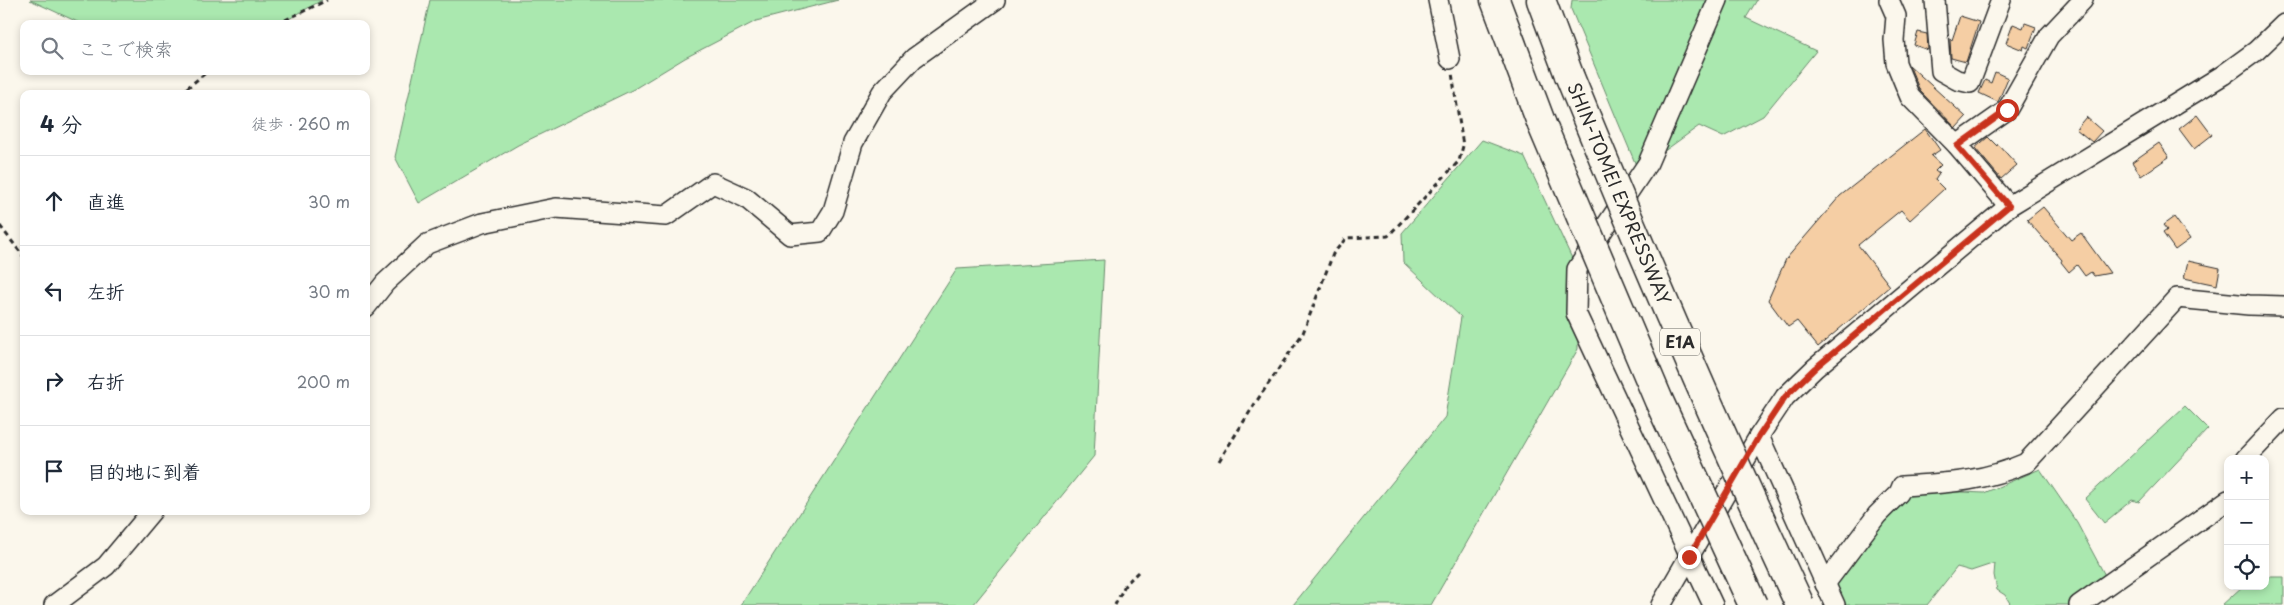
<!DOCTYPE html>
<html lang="ja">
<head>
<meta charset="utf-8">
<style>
	:root { --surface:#fff; --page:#f2f2f3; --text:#1f2937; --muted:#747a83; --line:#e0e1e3 }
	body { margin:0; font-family:"Playpen Sans","Klee One",sans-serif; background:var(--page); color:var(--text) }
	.controls { position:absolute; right:15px; bottom:15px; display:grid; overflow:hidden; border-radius:10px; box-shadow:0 2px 8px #0003 }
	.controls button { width:45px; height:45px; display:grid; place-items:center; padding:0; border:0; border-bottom:1px solid var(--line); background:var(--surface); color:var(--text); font:25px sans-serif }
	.stop { position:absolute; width:15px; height:15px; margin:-11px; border:4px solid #c8321e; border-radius:50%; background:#fff }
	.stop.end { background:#c8321e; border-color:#fff; box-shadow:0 1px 5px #0008 }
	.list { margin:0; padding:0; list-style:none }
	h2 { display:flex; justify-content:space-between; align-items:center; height:65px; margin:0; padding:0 20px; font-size:21px }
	h2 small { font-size:16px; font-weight:400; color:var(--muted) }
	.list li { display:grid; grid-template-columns:32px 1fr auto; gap:15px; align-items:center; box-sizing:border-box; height:90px; padding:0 20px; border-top:1px solid var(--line) }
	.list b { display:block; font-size:19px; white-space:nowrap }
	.list em { font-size:16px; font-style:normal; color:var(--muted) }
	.icon { flex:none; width:28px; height:28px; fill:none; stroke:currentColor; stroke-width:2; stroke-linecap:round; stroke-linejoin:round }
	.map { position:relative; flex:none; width:2284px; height:605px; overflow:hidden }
	.search { position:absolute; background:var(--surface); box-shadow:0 2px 8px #0003; left:20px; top:20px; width:350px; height:55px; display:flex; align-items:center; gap:12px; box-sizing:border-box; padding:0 18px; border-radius:10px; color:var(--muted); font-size:19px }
	.panel { position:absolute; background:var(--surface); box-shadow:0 2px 8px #0003; left:20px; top:90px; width:350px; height:425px; border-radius:10px }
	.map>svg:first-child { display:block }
	.green { fill:#aae8af; stroke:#6a8a6d }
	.building { fill:#f5cea4; stroke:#2b2b2b }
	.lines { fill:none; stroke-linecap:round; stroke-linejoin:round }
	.minor-casing { stroke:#2b2b2b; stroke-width:22 }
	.motorway-casing { stroke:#2b2b2b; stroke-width:31 }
	.path { stroke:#2b2b2b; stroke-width:3; stroke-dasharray:5 4; stroke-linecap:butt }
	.minor { stroke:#fbf7ec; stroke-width:19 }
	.motorway { stroke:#fbf7ec; stroke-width:28 }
	.motorway-bridge-casing { stroke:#2b2b2b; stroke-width:31; stroke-linecap:butt }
	.motorway-bridge { stroke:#fbf7ec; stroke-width:28 }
	.route { stroke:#c8321e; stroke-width:6 }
	.labels { text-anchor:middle; stroke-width:4; stroke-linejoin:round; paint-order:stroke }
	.shield { fill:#fbf7ec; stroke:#696865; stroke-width:1 }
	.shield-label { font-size:16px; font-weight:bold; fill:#2b2b2b }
	.street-label { font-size:18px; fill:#2b2b2b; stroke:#fbf7ec }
</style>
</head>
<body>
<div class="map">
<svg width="2284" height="605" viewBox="0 0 2284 605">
	<rect width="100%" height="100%" fill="#fbf7ec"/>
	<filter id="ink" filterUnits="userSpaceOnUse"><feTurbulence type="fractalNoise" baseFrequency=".02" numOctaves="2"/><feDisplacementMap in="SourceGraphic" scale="10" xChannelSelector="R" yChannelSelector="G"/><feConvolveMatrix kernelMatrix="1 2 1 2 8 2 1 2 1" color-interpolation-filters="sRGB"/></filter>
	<g filter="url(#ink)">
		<g class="green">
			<path d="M30,0H322L280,24H82Z"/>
			<path d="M430,0H838L756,21L685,58L634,89L518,145L419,203L395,157Z"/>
			<path d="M1572,0H1757L1746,18L1816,51L1763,116L1723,137L1699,126L1638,170L1571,9Z"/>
			<path d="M1482,140L1524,156L1577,269L1578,349L1431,605H1293L1445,417L1461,317L1403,262L1402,233Z"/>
			<path d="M1104,260L1094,456L973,605H741L957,269Z"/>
			<path d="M2185,406L2208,429L2139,502L2132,500L2104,523L2085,499Z"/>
			<path d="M2040,469L2077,523L2108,581L2074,605H2011L2005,595L1997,590L1994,575L1995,563L1971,571L1957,567L1927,605H1839L1829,583L1897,494L1918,490L1984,493Z"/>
			<path d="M2265,577H2284V605H2222L2243,586H2265Z"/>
		</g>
		<g class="building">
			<path d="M1960,16L1979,22L1966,62L1951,58L1950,39L1952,40Z"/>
			<path d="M2025,23L2036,27L2028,48L2024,46L2023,50L2006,43L2013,24L2023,28Z"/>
			<path d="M1918,32L1927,34L1928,50L1914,45Z"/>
			<path d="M1909,65L1966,117L1956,128L1920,91Z"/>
			<path d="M1995,72L2008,78L1998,102L1979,93L1985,80L1991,83Z"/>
			<path d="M2197,115L2212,135L2194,149L2179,129Z"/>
			<path d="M2086,117L2102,131L2092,142L2076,129Z"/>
			<path d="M1925,129L1940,150L1931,156L1941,165L1935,171L1939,174L1935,180L1944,189L1910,220L1901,210L1858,245L1890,286L1818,347L1797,321L1788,327L1768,300L1786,259L1840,196Z"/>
			<path d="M1988,137L1997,146L1998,144L2017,165L2001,179L1975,148Z"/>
			<path d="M2159,143L2169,157L2141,176L2132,162Z"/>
			<path d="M2043,207L2071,240L2081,233L2110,273L2094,276L2091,272L2085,276L2077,265L2069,272L2061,262L2062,260L2027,220Z"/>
			<path d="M2174,217L2190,239L2175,250L2163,233L2167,230L2163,225Z"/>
			<path d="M2188,261L2220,268L2217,285L2184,278Z"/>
		</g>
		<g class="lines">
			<g class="minor-casing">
				<g id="minor">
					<path d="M1438,0L1450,59"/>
					<path d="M1889,0L1896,16L1894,40L1896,63L1910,97L1957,145L2009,206"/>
					<path d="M1935,0L1941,71L1957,80L1970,83L2001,0"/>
					<path d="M1957,145L2007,110L2049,36L2083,0"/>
					<path d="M366,307L385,283L427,244L482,223L556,208L666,216L713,183L746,198L790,235L820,232L833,211L853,143L882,92L914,58L995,0"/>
					<path d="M1759,436L1835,605"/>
					<path d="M2245,459L2284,418"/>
					<path d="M1825,584L1877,515L1899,493L1902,486C1949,483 1982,482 2026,463L2177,298L2249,305L2284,306"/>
					<path d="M54,605L106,566L152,511"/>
					<path d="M1661,605L1759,436L1785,397L1815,368L2009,206L2223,75L2256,51L2284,24"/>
					<path d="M1713,605L1576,313L1577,269L1648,163L1718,0"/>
					<path d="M2079,605L2228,500"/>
				</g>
			</g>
			<g class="motorway-casing">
				<g id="motorway">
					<path d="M1495,0L1542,125"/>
					<path d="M1541,0L1569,75"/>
				</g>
			</g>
			<g class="path">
				<path d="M277,24L327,0"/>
				<path d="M184,94L182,92L208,71"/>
				<path d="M0,226L24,257"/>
				<path d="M1219,461L1256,402L1303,333L1333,254L1346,238L1388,236L1459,161L1463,146L1452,73"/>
				<path d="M1115,605L1125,585L1138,572"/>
			</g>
			<use href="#minor" class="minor"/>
			<use href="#motorway" class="motorway"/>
			<g class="motorway-bridge-casing">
				<g id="motorway-bridge">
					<path id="s1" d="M1569,75C1642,254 1718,430 1800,605"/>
					<path d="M1542,125L1659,401L1753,605"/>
				</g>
			</g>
			<use href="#motorway-bridge" class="motorway-bridge"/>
		</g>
	</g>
	<g class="lines" filter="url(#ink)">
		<path class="route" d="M1689,557L1759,436L1785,397L1815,368L2009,206L1957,146L2007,110"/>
	</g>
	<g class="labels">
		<rect class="shield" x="1660" y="328.5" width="40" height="27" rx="4"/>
		<g class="shield-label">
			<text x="1680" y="348">E1A</text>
		</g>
		<g class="street-label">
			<text dy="6" stroke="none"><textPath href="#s1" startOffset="129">SHIN-TOMEI EXPRESSWAY</textPath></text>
		</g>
	</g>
</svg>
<div class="controls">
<button>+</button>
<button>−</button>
<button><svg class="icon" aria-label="locate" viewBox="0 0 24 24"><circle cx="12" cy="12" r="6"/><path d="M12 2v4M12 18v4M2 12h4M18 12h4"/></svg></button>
</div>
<div class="stop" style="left:2007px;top:110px"></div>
<div class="stop end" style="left:1689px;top:557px"></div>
<div class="search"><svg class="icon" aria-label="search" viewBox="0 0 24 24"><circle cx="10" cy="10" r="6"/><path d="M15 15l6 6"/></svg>ここで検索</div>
<section class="panel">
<h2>4 分<small>徒歩 · 260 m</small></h2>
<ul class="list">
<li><svg class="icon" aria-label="ahead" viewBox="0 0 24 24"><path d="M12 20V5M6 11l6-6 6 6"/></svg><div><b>直進</b></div><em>30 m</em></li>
<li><svg class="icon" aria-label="left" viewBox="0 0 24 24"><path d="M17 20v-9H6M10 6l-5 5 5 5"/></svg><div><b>左折</b></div><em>30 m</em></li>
<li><svg class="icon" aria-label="right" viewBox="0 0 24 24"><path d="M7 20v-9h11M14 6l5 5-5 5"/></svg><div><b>右折</b></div><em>200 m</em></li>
<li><svg class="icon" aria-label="arrive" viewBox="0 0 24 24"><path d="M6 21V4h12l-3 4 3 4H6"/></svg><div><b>目的地に到着</b></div></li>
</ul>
</section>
</div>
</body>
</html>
